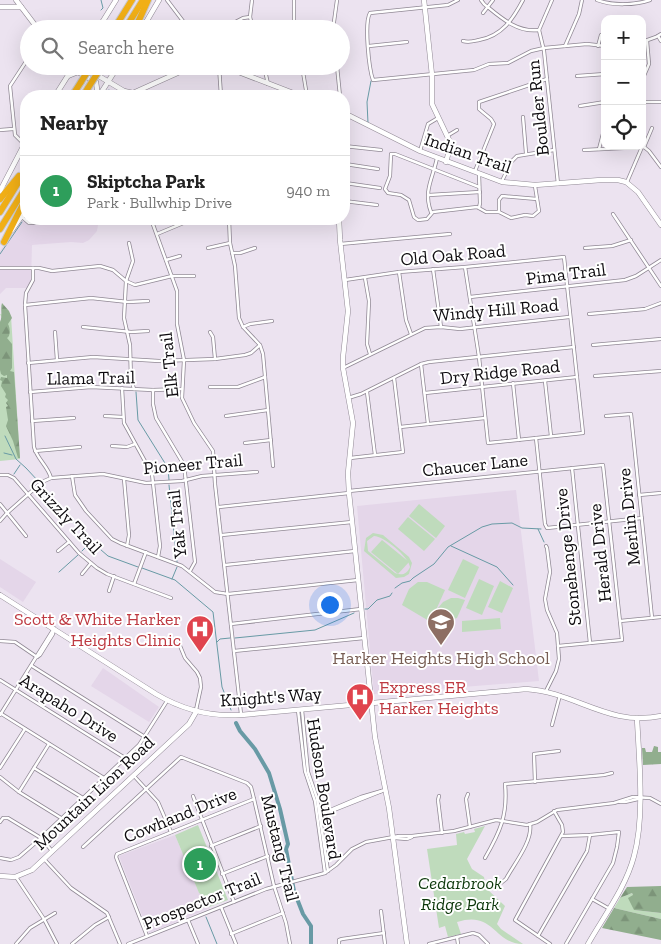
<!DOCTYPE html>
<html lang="en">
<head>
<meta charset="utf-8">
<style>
	:root { --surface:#fff; --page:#f2f2f2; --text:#222; --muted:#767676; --line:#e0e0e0; --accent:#cb4484 }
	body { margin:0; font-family:"Zilla Slab",serif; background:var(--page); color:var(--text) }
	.controls { position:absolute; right:15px; top:15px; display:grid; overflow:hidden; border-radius:10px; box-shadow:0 5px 20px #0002 }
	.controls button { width:45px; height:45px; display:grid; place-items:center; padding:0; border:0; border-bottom:1px solid var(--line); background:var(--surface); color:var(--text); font:25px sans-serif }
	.you { position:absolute; left:329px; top:604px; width:18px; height:18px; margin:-12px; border:4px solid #fff; border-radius:50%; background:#1a73e8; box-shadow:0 0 0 8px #1a73e833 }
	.badge { display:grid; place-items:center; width:32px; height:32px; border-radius:50%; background:var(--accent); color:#fff; font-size:16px; font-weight:700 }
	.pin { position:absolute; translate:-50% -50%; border:2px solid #fff; box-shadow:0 1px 5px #0006 }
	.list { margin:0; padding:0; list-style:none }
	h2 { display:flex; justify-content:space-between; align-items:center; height:65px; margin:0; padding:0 20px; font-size:21px }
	h2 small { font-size:16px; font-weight:400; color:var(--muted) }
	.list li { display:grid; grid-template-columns:32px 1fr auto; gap:15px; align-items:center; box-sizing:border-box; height:70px; padding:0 20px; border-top:1px solid var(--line) }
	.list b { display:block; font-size:19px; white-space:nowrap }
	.list p { margin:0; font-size:16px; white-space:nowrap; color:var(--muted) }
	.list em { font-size:16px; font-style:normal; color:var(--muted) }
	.icon { flex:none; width:28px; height:28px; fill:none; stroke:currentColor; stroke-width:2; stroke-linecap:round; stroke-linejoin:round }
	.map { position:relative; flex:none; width:661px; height:944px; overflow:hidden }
	.search { position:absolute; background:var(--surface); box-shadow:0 5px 20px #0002; left:20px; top:20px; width:330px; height:55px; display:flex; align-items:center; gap:12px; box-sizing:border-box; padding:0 18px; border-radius:28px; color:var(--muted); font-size:19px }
	.panel { position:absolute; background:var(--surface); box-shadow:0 5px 20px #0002; left:20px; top:90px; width:330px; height:135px; border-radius:20px }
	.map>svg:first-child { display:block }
	.built { fill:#e4d6e9 }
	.green { fill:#bfdbbc; fill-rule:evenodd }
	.forest { fill:url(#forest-firs) }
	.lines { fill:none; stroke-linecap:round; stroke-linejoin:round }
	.stream { stroke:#689aa5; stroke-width:1 }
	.river { stroke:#689aa5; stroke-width:4 }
	.street-casing { stroke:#908894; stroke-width:4 }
	.secondary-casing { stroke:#908894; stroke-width:5.5 }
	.highway-casing { stroke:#cac9ca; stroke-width:8 }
	.street { stroke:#fff; stroke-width:2.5 }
	.secondary { stroke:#fff; stroke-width:4.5 }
	.highway { stroke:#f1af16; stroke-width:6 }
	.highway-bridge-casing { stroke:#cac9ca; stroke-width:8; stroke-linecap:butt }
	.highway-bridge { stroke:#f1af16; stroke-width:6 }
	.labels { text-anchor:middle; stroke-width:4; stroke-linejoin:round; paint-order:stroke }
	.street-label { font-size:18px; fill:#0e0b0f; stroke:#fff }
	.health-label { font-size:18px; fill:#be3a42; stroke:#fff; text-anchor:end }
	.education-label { font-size:18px; fill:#785e54; stroke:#fff }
	.park-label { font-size:18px; font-style:italic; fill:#0c370a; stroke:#fff }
</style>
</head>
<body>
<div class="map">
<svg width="661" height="944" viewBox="0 0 661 944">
	<defs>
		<pattern id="forest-firs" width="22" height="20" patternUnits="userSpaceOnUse" patternTransform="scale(1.25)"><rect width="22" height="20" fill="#91ae8e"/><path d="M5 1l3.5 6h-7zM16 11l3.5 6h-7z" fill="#7c9479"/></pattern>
	</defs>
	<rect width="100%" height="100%" fill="#ece3f0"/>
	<g class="built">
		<path d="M81,219H87L98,225L97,231L89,240L83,243L71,242L32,245L31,282L28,288H6L0,294V251L21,221L35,225L75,223Z"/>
		<path d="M516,490L539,681L374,694L357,506Z"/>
		<path d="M0,559L36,582L23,602L0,587Z"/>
		<path d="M103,668L159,707L149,722L91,686Z"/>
		<path d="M175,835L199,893L207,899L210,908L149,933L119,856Z"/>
	</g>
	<g class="green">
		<path d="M0,314L11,316L20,459L0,461V322L2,318Z"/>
		<path d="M419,504L445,526L436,538L409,516Z"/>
		<path d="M408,517L435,539L424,551L398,529Z"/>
		<path d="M373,533L383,535L409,557L412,563L409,574L404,577L396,578L364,551L366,538ZM374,536C384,536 409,557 410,567C407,574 402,576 395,573L368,551L367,541Z"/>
		<path d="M382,540L409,562L398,574L371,552Z"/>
		<path d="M463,559L479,567L465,598L448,590Z"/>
		<path d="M479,579L494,586L482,615L466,608Z"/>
		<path d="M500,581L513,588L502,613L488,607Z"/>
		<path d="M418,582H427L445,590L432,619L429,621L402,605L409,589Z"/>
		<path d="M451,598H458L465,600L457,618L454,619L438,608L443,602Z"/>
		<path d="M500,618L501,629L462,632V621Z"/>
		<path d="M198,825L228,900L209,907L207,899L199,893L175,835Z"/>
		<path d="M485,826L467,859L472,869L484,877L486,888L505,906L497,924L501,929L523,944C494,944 494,910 457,922L461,934L448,937L445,926L439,928L427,849L457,845L456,834L464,832L465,834L475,832L474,829Z"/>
		<path d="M632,893L633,895L634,910L661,913V919L614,908L620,898Z"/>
	</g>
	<g class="forest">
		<path d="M2,303L9,311L12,318L8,324C10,327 11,336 7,338L12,344V368L10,371L14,372L20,458H18L13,441L6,426L8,420L6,407L8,406L6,403L8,400L5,397L6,394L1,386L2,381L0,380L1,377L7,378V375L4,376L1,374L0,370V322C3,316 0,309 2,303Z"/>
		<path d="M654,746L658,747V752H661V764L643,765L642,748H645L646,752H652Z"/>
		<path d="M661,886V913L634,910L628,898L633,895L632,893L620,898L627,887Z"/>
		<path d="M614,908L661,919V940L602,928Z"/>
	</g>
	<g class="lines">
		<g class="stream">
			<path d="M101,0L103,8L101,10"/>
			<path d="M109,90L117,95"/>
			<path d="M103,96L105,94H116"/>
			<path d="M368,123L367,102L371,81"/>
			<path d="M0,254L22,222"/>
			<path d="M136,392L138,420L168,468L169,480"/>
			<path d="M5,436L16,459L26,468L39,482L85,536L108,556L138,567"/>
			<path d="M4,453L12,455"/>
			<path d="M14,474L20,465"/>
			<path d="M169,485L177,562"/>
			<path d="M538,529L544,542"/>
			<path d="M451,546L497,567L513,585"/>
			<path d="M82,551L90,543"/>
			<path d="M142,568L175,580L213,612L222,687L231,710"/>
			<path d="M59,572L78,555"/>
			<path d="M172,579L177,567"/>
			<path d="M395,588L402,583L410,581L413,578L434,564L448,547L482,527L492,524L512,523L522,528L541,529"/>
			<path d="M365,609H368L377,600L390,596L392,593"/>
			<path d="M235,638L315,630L354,613"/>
			<path d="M217,642L220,639L230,638"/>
			<path d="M206,917L217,944"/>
		</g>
		<path class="river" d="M236,723L240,731L255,749L269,773L280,809L288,844L286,849L294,891L303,914L311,926V944"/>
		<g class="street-casing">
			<g id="street">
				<path d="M167,0L189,29"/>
				<path d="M294,0V29"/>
				<path d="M458,0L448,5L370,13C364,23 369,69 373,80L474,70L489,64L508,63L531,51L544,48L587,44L605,46"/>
				<path d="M481,0L484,4C500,17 517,33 539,30"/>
				<path d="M597,0C612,6 636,5 650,0"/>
				<path d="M483,13L493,0"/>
				<path d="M250,17L253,29"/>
				<path d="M222,29L243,18L250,17L252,0"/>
				<path d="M333,29L337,0"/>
				<path d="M539,30L544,51L558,184"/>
				<path d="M539,30L552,0"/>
				<path d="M658,36L661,41"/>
				<path d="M463,41C469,43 474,41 479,40C502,36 513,19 523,0"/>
				<path d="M642,42L656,37L661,34"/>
				<path d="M369,46L407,42"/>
				<path d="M565,46L579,14L582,0"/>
				<path d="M598,46L601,35"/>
				<path d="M219,66L221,96"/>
				<path d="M264,66L268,84"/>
				<path d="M302,66L307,96"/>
				<path d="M337,66L340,96"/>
				<path d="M577,76L605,74"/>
				<path d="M642,96L643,78L649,64L647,41"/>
				<path d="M642,102H661"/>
				<path d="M580,106L605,102"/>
				<path d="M523,117L526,153"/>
				<path d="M0,130L13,129"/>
				<path d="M447,136L457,130"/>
				<path d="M24,144L15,135L10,86L29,57"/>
				<path d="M344,146L381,150"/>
				<path d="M644,147L652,128"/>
				<path d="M599,149L605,126"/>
				<path d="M584,150L644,147L649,151L661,167"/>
				<path d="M420,151L428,124L438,118"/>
				<path d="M345,164L378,169"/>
				<path d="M475,171L494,124L491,119L479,109V102L547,79"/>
				<path d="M479,174L480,203L479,208"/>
				<path d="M502,181L511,162L517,156L554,150"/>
				<path d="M627,182L642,147"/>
				<path d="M345,183L380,188"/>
				<path d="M479,187L395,154H391L390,176L385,189L388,193L401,195L409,200L414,217L418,220L427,219L433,212L477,207L486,212H499L511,218L525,215L533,216L539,211L535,186"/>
				<path d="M429,195L480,192"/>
				<path d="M344,201L377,205"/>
				<path d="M431,212C423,191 433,178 437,158"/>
				<path d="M499,212V200L502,196L537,199"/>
				<path d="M613,214L661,286"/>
				<path d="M22,217L29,223L76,221L79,219"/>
				<path d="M120,219H121"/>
				<path d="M151,219L177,291V324L184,360L182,398L194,423L213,451L215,484L241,714"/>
				<path d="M229,219L230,243L235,266L239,318L243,327L260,345L263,354L273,466"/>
				<path d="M258,219V221L291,219"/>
				<path d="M157,234L193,219"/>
				<path d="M129,243L133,261L126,281L124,318L130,345L131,379L134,389"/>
				<path d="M340,244L450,234"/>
				<path d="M208,248L230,243"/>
				<path d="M585,248L612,246L631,240"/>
				<path d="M232,253H240L255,248"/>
				<path d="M166,260L180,256"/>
				<path d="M0,268H39L52,271L100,266L113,270L126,281L135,285L172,276H194"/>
				<path d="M33,268V280L26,293L25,305L34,447C37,459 48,466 51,478"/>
				<path d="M433,269L441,327"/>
				<path d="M399,272L406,320L411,334"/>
				<path d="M365,278L369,301L367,344L370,354"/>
				<path d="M345,280L399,272L465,267L564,257L583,433L488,443L479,357L465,267"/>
				<path d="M470,297L625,280L636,276L661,260"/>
				<path d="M25,305L91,298L128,302L148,301"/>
				<path d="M589,314L645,309L661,303"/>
				<path d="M83,327L131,332L148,331"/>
				<path d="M243,327L250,324L272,321"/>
				<path d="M55,332L57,360"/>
				<path d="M210,332L213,337L215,359"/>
				<path d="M593,345L661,339"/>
				<path d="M28,363L93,357L159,361L215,359L245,355L251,353L260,345"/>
				<path d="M421,364L428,424"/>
				<path d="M343,368L425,328L441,327L460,329L569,317"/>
				<path d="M595,376L661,371"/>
				<path d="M545,381L551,436"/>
				<path d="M513,383L519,440"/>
				<path d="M210,387H238L265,377"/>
				<path d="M122,388L124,423L152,474L160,546L158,557"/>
				<path d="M153,390V404L156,418L184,465L195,562L190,571"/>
				<path d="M30,392L91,387L153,390L182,389"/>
				<path d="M367,392L375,455"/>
				<path d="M425,393L577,377"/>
				<path d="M348,398L361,394L421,364L429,362L574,347"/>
				<path d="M105,416L123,417"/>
				<path d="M226,416L268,410"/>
				<path d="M606,416L631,414L652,618"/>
				<path d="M32,421L74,418"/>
				<path d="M400,427L485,418"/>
				<path d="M536,438L545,524L547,528L642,518"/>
				<path d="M245,443L271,440"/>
				<path d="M112,446L127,447L135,444"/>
				<path d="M35,451L80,447"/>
				<path d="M350,458L403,452L394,378"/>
				<path d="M572,468L590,643"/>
				<path d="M0,475H8L14,478L79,553L97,568L107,574L171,598"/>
				<path d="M72,476L75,495L86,511L112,539L120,543L182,566L215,592L228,594L358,580"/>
				<path d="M124,479L129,535L127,546"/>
				<path d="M349,491L603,465L622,640L558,646"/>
				<path d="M639,495L661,493"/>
				<path d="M0,504L26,536"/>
				<path d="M219,507L349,493"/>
				<path d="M0,521L7,513L42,482L51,478L103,474L146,483L182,481L202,476L257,472"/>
				<path d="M222,535L352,522"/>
				<path d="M546,546L547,548L550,572L545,599L547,610L557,633L559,659L556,671L546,691"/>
				<path d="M58,551L69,542"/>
				<path d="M225,565L355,551"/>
				<path d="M82,574L91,563"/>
				<path d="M134,584L146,552"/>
				<path d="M109,591L114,576"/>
				<path d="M620,621L661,617"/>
				<path d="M231,624L361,609"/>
				<path d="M0,641L15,642L37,657"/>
				<path d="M178,641L185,658L197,672L200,678L201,687L196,710"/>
				<path d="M234,651L364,638"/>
				<path d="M37,657L40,655L53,634L54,628"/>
				<path d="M32,666L145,737"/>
				<path d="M0,680L125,758"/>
				<path d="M298,710L305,771L315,801L325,873"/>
				<path d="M302,710L308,772L317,798L328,871"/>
				<path d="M0,713L104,778"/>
				<path d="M0,715L53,630"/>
				<path d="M552,725L560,695"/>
				<path d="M0,768L25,729"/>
				<path d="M34,768L83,798"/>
				<path d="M134,776L158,802L171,832"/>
				<path d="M0,777L19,792L61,818"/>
				<path d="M535,782L534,754L559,751"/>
				<path d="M19,792L49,744"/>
				<path d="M468,794L466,799L470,827"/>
				<path d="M193,796L234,902"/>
				<path d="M439,796L438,800L442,833"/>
				<path d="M620,802H625L638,799"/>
				<path d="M320,814H324L382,791"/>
				<path d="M321,814L361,797L385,790"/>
				<path d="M0,822L3,818H8L41,838L52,851"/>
				<path d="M562,836L590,835L619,832L617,847L613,863L566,944"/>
				<path d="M395,838L407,839L412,837"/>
				<path d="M211,846L261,826"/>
				<path d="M83,847L181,757L247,783L251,787L254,799L274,886L286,923L290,944"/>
				<path d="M0,858L11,860L19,857L41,838L139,745L167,701"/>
				<path d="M485,858C500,832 508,815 505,784L604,775L612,773"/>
				<path d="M44,859L71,888L107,913L120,944"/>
				<path d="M222,874L268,856"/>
				<path d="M16,877L44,919L57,944"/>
				<path d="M501,883L506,879C514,864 533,841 530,824"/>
				<path d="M592,899L608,908"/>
				<path d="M221,907L236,944"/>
				<path d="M381,911L385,944"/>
				<path d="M188,920L198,944"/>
				<path d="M231,934L283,913"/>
				<path d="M147,936L116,857L117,854L254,799"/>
				<path d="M538,936L587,851L590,835"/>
				<path d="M457,937L458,944"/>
				<path d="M16,944L30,928L55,913"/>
				<path d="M72,944L95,925L109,917"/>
				<path d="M128,944L266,889L325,873L336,865L352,849L366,842L399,836H412L454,831L496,820L527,825L537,822L557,810L614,803L633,797L650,798L661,804"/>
				<path d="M339,944V940L342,939L384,933"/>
				<path d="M429,944L473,933L479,935L488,944"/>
				<path d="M550,944L515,920L563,832L562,825L554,811"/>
			</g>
		</g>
		<g class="secondary-casing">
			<g id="secondary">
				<path d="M16,0L38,29"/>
				<path d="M424,0L432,75V104L451,144L446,162"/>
				<path d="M0,7H21"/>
				<path d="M98,29L116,0"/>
				<path d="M142,29L159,0"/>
				<path d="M82,66L124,91L133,93L193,66"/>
				<path d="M223,66L301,96"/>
				<path d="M68,76L78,72L96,82L98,96"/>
				<path d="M55,96L74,66"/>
				<path d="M99,96L118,66"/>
				<path d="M344,113L420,151L502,182L535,185L601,180H618L626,182L638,192L661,225"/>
				<path d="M344,144L345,172L344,190"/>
				<path d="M0,191L26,141"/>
				<path d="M339,219L340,240L348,311L343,357V368L353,423L348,473L349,493L375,737L389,808L407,944"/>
				<path d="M12,230L26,210"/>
				<path d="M0,595L156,694C183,710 210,717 241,715L526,689C576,692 608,727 661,716"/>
				<path d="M0,876L15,877L32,870L189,724L196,712"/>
				<path d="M588,944C604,916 626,887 634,856C645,816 639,760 637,718"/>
			</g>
		</g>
		<g class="highway-casing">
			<g id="highway">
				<path d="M114,29L132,0"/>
				<path d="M125,29L143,0"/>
				<path d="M135,29L148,0"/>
				<path d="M72,96L81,82"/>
				<path d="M83,96L88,88"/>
				<path d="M0,199L19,176"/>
				<path d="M0,212L26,170"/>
				<path d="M0,229L26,187"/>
				<path d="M4,242L26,198"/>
			</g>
		</g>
		<use href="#street" class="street"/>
		<use href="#secondary" class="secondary"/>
		<use href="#highway" class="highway"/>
		<g class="highway-bridge-casing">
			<g id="highway-bridge">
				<path d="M81,82L91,66"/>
				<path d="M88,88L102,66"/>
			</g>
		</g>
		<use href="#highway-bridge" class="highway-bridge"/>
	</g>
	<defs>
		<g id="school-pin" transform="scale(1.4375)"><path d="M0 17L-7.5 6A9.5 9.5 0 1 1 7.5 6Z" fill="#8d6e63" stroke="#fff"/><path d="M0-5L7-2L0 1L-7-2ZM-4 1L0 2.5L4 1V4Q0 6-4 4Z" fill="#fff"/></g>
		<g id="hospital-pin" transform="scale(1.4375)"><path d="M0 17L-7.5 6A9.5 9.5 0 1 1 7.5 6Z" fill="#e0444e" stroke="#fff"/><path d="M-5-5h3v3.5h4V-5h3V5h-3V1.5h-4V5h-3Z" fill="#fff"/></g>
	</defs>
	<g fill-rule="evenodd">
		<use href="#school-pin" x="441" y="622"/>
		<use href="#hospital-pin" x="200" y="629"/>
		<use href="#hospital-pin" x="360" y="697"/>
	</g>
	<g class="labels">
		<g class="street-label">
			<text transform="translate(538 108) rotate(-96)" y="6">Boulder Run</text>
			<text transform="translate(468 153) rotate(19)" y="6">Indian Trail</text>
			<text transform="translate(453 255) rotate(-5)" y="6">Old Oak Road</text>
			<text transform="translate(566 274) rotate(-7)" y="6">Pima Trail</text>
			<text transform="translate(496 310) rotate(-5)" y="6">Windy Hill Road</text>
			<text transform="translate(169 365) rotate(-96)" y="6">Elk Trail</text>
			<text transform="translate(500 372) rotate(-6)" y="6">Dry Ridge Road</text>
			<text transform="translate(91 378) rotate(-1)" y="6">Llama Trail</text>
			<text transform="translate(193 464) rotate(-5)" y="6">Pioneer Trail</text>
			<text transform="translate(475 465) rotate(-6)" y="6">Chaucer Lane</text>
			<text transform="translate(66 516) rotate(47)" y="6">Grizzly Trail</text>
			<text transform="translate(629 517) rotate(-96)" y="6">Merlin Drive</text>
			<text transform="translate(177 524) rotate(-96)" y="6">Yak Trail</text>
			<text transform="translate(600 553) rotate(-96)" y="6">Herald Drive</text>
			<text transform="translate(568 557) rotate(-96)" y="6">Stonehenge Drive</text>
			<text transform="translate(271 697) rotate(-4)" y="6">Knight's Way</text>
			<text transform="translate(69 708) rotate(32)" y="6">Arapaho Drive</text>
			<text transform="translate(324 789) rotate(81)" y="6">Hudson Boulevard</text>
			<text transform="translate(94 793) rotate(-43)" y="6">Mountain Lion Road</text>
			<text transform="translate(180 815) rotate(-22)" y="6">Cowhand Drive</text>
			<text transform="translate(280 848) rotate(76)" y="6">Mustang Trail</text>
			<text transform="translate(202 901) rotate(-22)" y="6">Prospector Trail</text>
		</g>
		<g class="health-label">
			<text x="181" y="625">Scott &amp; White Harker<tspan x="181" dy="21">Heights Clinic</tspan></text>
			<text x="379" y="693" text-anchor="start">Express ER<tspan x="379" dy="21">Harker Heights</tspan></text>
		</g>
		<g class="education-label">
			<text x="441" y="664">Harker Heights High School</text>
		</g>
		<g class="park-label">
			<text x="460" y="889">Cedarbrook<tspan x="460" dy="21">Ridge Park</tspan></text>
		</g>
	</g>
</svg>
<div class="controls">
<button>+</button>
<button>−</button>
<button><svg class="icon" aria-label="locate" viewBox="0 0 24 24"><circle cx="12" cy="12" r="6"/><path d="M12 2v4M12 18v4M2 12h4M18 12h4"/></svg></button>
</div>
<div class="you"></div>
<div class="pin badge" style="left:200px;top:864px;background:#2e9e5b">1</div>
<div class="search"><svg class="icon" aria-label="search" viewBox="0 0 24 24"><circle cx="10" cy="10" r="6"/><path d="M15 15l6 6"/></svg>Search here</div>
<section class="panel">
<h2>Nearby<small></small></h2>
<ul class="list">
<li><span class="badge" style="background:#2e9e5b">1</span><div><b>Skiptcha Park</b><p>Park · Bullwhip Drive</p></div><em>940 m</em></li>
</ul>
</section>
</div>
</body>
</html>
